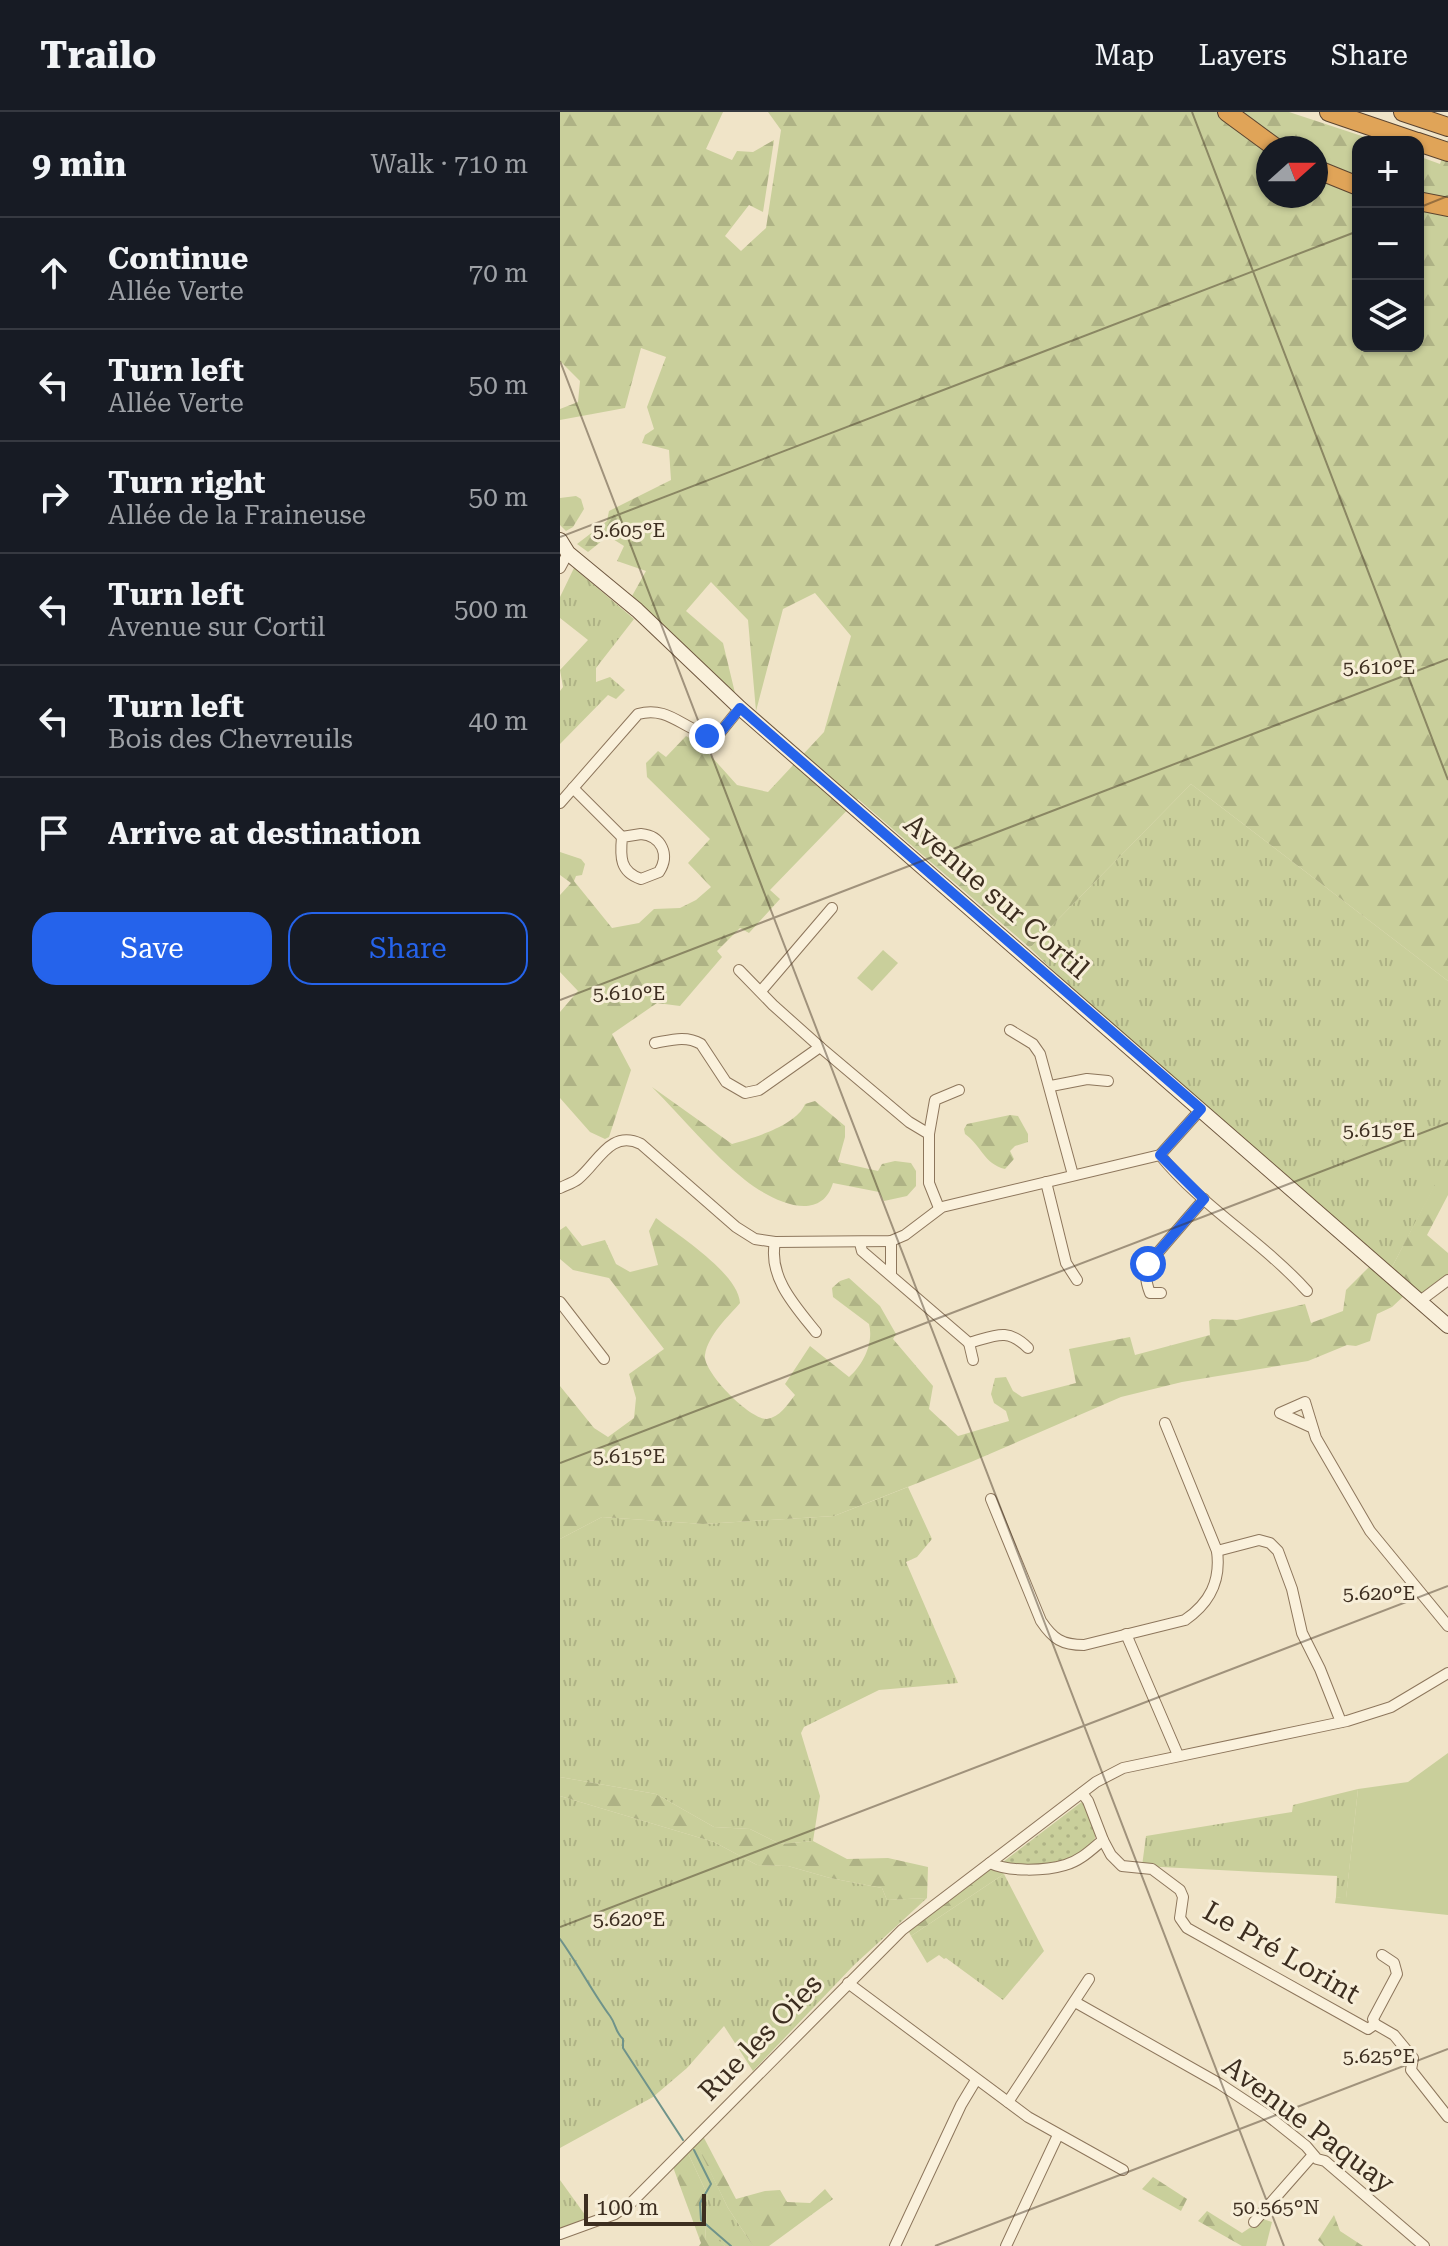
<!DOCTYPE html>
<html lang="en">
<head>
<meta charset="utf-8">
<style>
	:root { --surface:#171b24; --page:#20242c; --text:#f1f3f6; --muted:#9ea1a6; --line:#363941; --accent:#2563eb }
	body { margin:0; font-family:"Roboto Serif",serif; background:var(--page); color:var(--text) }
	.controls { position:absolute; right:24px; top:24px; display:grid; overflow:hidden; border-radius:16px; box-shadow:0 2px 6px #0004 }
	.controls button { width:72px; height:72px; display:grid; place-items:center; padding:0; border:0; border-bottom:2px solid var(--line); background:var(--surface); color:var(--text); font:40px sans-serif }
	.compass { position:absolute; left:696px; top:24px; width:72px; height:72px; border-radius:50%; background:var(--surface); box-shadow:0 2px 6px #0004; rotate:69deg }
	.scale { position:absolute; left:24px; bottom:20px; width:122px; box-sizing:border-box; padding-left:8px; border:4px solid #3d2e20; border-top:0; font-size:22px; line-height:28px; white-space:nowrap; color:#3d2e20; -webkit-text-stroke:6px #f7eed8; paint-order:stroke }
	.stop { position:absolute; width:24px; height:24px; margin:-18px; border:6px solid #2563eb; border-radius:50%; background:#fff }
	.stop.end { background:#2563eb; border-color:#fff; box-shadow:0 2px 8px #0008 }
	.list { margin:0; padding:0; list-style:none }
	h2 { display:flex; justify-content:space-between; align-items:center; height:104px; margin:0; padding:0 32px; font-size:34px }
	h2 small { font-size:26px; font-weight:400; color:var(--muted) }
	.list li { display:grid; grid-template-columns:52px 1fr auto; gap:24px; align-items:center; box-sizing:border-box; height:112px; padding:0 32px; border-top:2px solid var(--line) }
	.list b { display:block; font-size:30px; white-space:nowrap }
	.list p { margin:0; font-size:26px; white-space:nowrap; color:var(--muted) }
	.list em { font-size:26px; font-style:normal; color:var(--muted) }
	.actions { display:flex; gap:16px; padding:24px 32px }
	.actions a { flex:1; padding:18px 0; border:2px solid var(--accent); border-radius:24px; text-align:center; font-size:28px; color:var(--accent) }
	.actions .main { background:var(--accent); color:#fff }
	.icon { flex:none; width:44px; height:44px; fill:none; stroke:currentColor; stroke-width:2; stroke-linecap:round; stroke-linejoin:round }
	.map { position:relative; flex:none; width:888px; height:2134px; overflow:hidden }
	header { display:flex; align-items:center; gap:48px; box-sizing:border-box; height:112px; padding:0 40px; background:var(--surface); border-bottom:2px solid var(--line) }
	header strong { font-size:38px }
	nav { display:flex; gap:44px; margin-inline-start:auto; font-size:28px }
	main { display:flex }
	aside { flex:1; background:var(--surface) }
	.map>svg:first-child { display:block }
	.grass { fill:url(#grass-tufts) }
	.forest { fill:url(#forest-firs); fill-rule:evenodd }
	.park { fill:url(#park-dots) }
	.garden { fill:#c9cf9b }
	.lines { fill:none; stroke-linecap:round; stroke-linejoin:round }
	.stream { stroke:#6f938a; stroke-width:2 }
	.street-casing { stroke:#8d765c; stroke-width:12 }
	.secondary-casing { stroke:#6f573f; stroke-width:16 }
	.highway-casing { stroke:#5b4430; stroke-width:20 }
	.street { stroke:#faf1dc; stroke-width:10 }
	.secondary { stroke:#faf1dc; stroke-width:14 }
	.highway { stroke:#e0a458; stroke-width:18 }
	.route { stroke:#2563eb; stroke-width:10 }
	.ticks { fill:none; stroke:#3d2e20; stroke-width:2; stroke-opacity:0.45 }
	.labels { text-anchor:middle; stroke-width:6; stroke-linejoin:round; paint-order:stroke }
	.street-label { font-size:28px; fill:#3d2e20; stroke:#f7eed8 }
	.ticks-label { font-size:20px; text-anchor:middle; fill:#3d2e20; stroke:#f7eed8; stroke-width:6; stroke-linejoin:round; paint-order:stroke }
</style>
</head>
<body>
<header>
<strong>Trailo</strong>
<nav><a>Map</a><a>Layers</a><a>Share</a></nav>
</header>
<main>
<aside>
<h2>9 min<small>Walk · 710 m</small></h2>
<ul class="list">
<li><svg class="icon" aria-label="ahead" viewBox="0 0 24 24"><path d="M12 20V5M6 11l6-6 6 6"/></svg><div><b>Continue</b><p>Allée Verte</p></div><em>70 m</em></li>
<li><svg class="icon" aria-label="left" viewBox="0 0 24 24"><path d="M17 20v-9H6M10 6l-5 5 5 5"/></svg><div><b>Turn left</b><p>Allée Verte</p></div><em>50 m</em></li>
<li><svg class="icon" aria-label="right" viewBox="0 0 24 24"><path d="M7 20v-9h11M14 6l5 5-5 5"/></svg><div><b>Turn right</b><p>Allée de la Fraineuse</p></div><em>50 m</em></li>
<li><svg class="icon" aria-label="left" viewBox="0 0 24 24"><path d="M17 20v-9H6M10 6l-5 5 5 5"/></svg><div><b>Turn left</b><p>Avenue sur Cortil</p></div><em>500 m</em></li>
<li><svg class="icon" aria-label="left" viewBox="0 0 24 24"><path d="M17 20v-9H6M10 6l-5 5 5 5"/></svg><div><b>Turn left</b><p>Bois des Chevreuils</p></div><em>40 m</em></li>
<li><svg class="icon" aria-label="arrive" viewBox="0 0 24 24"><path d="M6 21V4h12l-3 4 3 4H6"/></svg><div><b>Arrive at destination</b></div></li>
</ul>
<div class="actions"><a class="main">Save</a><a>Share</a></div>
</aside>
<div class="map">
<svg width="888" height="2134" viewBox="0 0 888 2134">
	<defs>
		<pattern id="grass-tufts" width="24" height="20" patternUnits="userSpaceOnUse" patternTransform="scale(2)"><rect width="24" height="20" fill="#c9cf9b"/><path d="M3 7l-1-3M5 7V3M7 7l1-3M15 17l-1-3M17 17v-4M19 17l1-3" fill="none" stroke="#aeb285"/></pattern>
		<pattern id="forest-firs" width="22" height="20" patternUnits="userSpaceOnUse" patternTransform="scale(2)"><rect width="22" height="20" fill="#c9cf9b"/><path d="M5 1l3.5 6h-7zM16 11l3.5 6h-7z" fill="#aeb285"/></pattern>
		<pattern id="park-dots" width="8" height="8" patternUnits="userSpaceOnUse" patternTransform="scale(2)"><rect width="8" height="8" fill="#c9cf9b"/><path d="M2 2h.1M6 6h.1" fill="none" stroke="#aeb285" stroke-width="1.8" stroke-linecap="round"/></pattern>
	</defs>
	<rect width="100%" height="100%" fill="#f0e4c8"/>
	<g class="grass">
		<path d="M14,456L74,507L36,556V570L50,565L65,578L56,587L48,583L0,632V579L3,575L0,558L28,528L0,506V485Z"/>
		<path d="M631,672L888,869V1049L831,1157L520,885L470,836Z"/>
		<path d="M348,1375L372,1427L357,1445L346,1450L398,1571L319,1578L244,1615L241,1621L260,1684L253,1729L220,1732L190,1717L154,1715L96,1682L0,1665V1427L42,1405L143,1412L274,1404Z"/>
		<path d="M798,1677L786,1787L776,1785L777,1764L582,1754L586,1724L732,1700L733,1693Z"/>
		<path d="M0,1684L154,1730L197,1753L228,1754L270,1766L322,1776L327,1788L367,1786L294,1853L193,1959L164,1914L127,1956L93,1985L0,2036Z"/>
		<path d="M444,1762L484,1839L443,1888L386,1846L384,1847L379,1843L367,1851L351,1824Z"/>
		<path d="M136,2030L168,2096L193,2134H165L152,2124L145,2129L148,2084L128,2041Z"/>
		<path d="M0,2068L28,2107L0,2119Z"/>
	</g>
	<g class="forest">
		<path d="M0,0H163L146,37L172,48L177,39L193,40L214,28L203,100L189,93L165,124L181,139L206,116L221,18L208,0H729L820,30H798V234H858V44L880,52L888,27V869L631,672L470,836L298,687L210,778L220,787L189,821L180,816L157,839L162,845L120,894L97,891L52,922L71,958L49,1025L45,1027L30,1020L0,986V900L18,879L0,860V783L11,771L0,763V740L21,747L25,752L22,763L16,764L14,769L52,816L79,811L94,797L120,796L136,788L151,775L128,751L150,727L87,665L86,651L98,639L106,645L126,624L141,633L177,673L208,680L264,620L291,524L255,481L223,497L196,599L188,508L151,470L126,499L163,531L175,581L72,484L86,459L57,449L64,434L48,424L28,440L17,432L47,409L49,399L111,368L109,338L82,331L85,323L94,317L87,295L106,245L81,236L65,296L0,308V297L18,290L20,269L0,249ZM708,36H756V84H708Z"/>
		<path d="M16,384L21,387L24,397L13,415L6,419L0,413V386Z"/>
		<path d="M92,975L172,1032C194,1026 237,1013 245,992L255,989L285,1014V1025L278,1050L318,1059L322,1052L335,1049L351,1051L356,1059V1074L347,1084L324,1089L319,1080L273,1071C260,1114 209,1087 185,1068C152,1042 122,1005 92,975Z"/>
		<path d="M450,1003L458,1004L468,1022V1030L455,1034L450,1039L454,1047L445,1057C424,1052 421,1033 405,1022L404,1017L407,1012Z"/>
		<circle cx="794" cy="1025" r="12"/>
		<path d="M888,1047V1083L867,1123L888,1141V1163L861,1183L831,1157Z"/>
		<path d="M96,1106C119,1124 178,1161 180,1191C168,1205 148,1223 145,1243C142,1259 190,1308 207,1307C220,1305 227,1293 235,1283L225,1272L250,1234L289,1265C303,1253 314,1231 309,1212L273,1185L272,1176L280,1169L289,1166L320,1194L336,1222L333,1227L373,1274L369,1297L398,1324L449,1309L446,1299L434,1291L431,1282L435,1266L446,1265L453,1279L462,1285L516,1271L509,1237L570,1225L575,1243L650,1223L649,1209L652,1207L677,1208L745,1192L751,1211L783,1199L786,1178L811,1153L847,1181L832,1195L817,1202L810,1229L796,1234L787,1233L748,1249L622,1270L561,1285L411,1350L274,1404L143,1412L42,1405L0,1427V1274L34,1316L48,1325L74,1306L76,1286L69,1262L104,1237L49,1166L13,1158L0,1147V1118L6,1114L22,1134L45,1128L56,1152L70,1160L98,1153L89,1119Z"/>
		<path d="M0,1665L96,1682L154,1715L190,1717L220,1732L253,1729L287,1747L328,1746L368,1755L367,1786L327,1788L322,1776L270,1766L228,1754L197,1753L154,1730L0,1684Z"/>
		<path d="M433,1753L444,1762L351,1824L348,1818Z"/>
		<path d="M143,2024L176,2087L205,2079L220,2078L227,2090L250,2091L265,2077L273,2087L209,2134H193L168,2096L136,2031Z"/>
		<path d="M128,2041L148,2084L145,2128L152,2123L165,2134H139L141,2131L113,2055Z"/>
		<path d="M593,2065L627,2087L621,2099L582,2077Z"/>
		<path d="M647,2099L682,2121L703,2107L712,2110L706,2134H682L638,2109Z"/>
		<path d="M774,2103L780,2119L803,2134H764L758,2128Z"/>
	</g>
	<path class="park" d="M523,1689C527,1698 534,1710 535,1720C539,1753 467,1753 446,1755L443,1750Z"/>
	<g class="garden">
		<path d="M323,838L338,851L312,879L297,866Z"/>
		<path d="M888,1641V1803L775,1791L776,1785L786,1786L798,1677L848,1670Z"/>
	</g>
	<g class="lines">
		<g class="stream">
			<path d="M0,1827C18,1852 33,1881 50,1904C56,1912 55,1920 63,1927V1936L123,2028"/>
			<path d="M134,2038L151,2072L140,2091L141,2108L171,2134"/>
		</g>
		<g class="street-casing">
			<g id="street">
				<path d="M0,456L8,441"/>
				<path d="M13,676L62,725"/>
				<path d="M0,691L78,602C113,592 128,626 159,622L180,596"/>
				<path d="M81,722C102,724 110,743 99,760L81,767C60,760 60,745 62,725Z"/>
				<path d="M179,858L213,893L260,935L349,1010L369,1022V1071L379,1096"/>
				<path d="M201,879L272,796"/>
				<path d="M450,918L473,932L480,942L513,1063"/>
				<path d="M95,931C111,928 126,923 141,932L166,970L185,981L199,978L260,935"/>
				<path d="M491,974L527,967L548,969"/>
				<path d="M369,1022L375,988L399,978"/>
				<path d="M600,1043C642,1095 702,1129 747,1179"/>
				<path d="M486,1070L506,1151L517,1168"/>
				<path d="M0,1076C6,1073 13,1071 18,1067C38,1051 50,1017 81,1032L176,1115L195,1127L215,1130L331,1129L345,1123L382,1095L600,1043L641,997"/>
				<path d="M215,1130C208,1165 235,1194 256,1220"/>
				<path d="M300,1131L302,1139L409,1231C435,1224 447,1215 468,1236"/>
				<path d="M331,1162V1129"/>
				<path d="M601,1181H590C586,1171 584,1162 588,1152L644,1087"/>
				<path d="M860,1189L888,1168"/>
				<path d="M0,1190L44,1247"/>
				<path d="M409,1231L413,1248"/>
				<path d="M753,1316L720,1301L745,1290L756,1326L810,1419L888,1514"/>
				<path d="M431,1387L481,1509C493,1527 502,1533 524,1533L625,1508C650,1491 661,1469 657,1439L605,1311"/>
				<path d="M657,1439L699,1428L710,1431L718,1439L732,1477L742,1521L760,1557L781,1610"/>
				<path d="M566,1522L618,1643"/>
				<path d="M522,1681L528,1689L543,1728L551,1743L562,1754L592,1757L620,1778L623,1785L620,1806L627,1816L808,1917L815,1912L834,1923L853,1946L851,1958L888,2005"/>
				<path d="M430,1751C449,1760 485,1759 505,1753C520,1749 531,1738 543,1728"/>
				<path d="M288,1871L468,2005L563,2058"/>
				<path d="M515,1890L660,1972L707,2003L746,2034L757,2047L765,2049L864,2134"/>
				<path d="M815,1912L813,1907L837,1862L834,1851L822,1843"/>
				<path d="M448,1990L529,1867"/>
				<path d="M694,2110L752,2044"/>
				<path d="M0,2122L55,2102L72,2090L342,1818L536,1670L563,1656L787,1609L831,1595L888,1561"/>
				<path d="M335,2134L401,1993L416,1968"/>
				<path d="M446,2134L498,2023"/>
			</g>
		</g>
		<g class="secondary-casing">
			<path id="secondary" d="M0,428L8,441L77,498L180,596L888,1214"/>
		</g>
		<g class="highway-casing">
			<g id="highway">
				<path d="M667,0L716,36"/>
				<path d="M769,0L857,30"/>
				<path d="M843,0L888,15"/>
				<path d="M858,30L888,40"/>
				<path d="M756,57L798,74"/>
				<path d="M858,89L888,95"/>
			</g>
		</g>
		<use href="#street" class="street"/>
		<use href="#secondary" class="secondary"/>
		<use href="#highway" class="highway"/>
	</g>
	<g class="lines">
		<path class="route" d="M147,624L159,622L180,596L641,997L600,1043L644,1087L588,1152"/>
	</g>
	<path class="ticks" d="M632,0L888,668M858,96L888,84M0,249L724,2134M0,425L798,119M0,888L888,547M0,1351L888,1011M0,1815L888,1474M375,2134L888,1937"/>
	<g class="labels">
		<g class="street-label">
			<text transform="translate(437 784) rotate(41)" y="10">Avenue sur Cortil</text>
			<text transform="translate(722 1840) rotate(30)" y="10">Le Pré Lorint</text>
			<text transform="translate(200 1925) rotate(-46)" y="10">Rue les Oies</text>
			<text transform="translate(749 2012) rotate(37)" y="10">Avenue Paquay</text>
		</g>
	</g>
	<g class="ticks-label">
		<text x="69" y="425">5.605°E</text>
		<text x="819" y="562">5.610°E</text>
		<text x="69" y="888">5.610°E</text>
		<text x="819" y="1025">5.615°E</text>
		<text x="69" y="1351">5.615°E</text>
		<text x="819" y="1488">5.620°E</text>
		<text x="69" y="1814">5.620°E</text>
		<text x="819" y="1951">5.625°E</text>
		<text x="716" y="2102">50.565°N</text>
	</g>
</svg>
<div class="controls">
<button>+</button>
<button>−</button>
<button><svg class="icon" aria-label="layers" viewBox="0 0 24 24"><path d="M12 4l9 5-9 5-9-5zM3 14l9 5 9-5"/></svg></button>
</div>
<svg class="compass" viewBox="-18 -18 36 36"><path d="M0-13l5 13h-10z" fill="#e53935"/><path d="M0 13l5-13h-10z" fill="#9ea1a6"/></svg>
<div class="scale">100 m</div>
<div class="stop" style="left:588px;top:1152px"></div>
<div class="stop end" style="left:147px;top:624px"></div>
</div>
</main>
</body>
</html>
